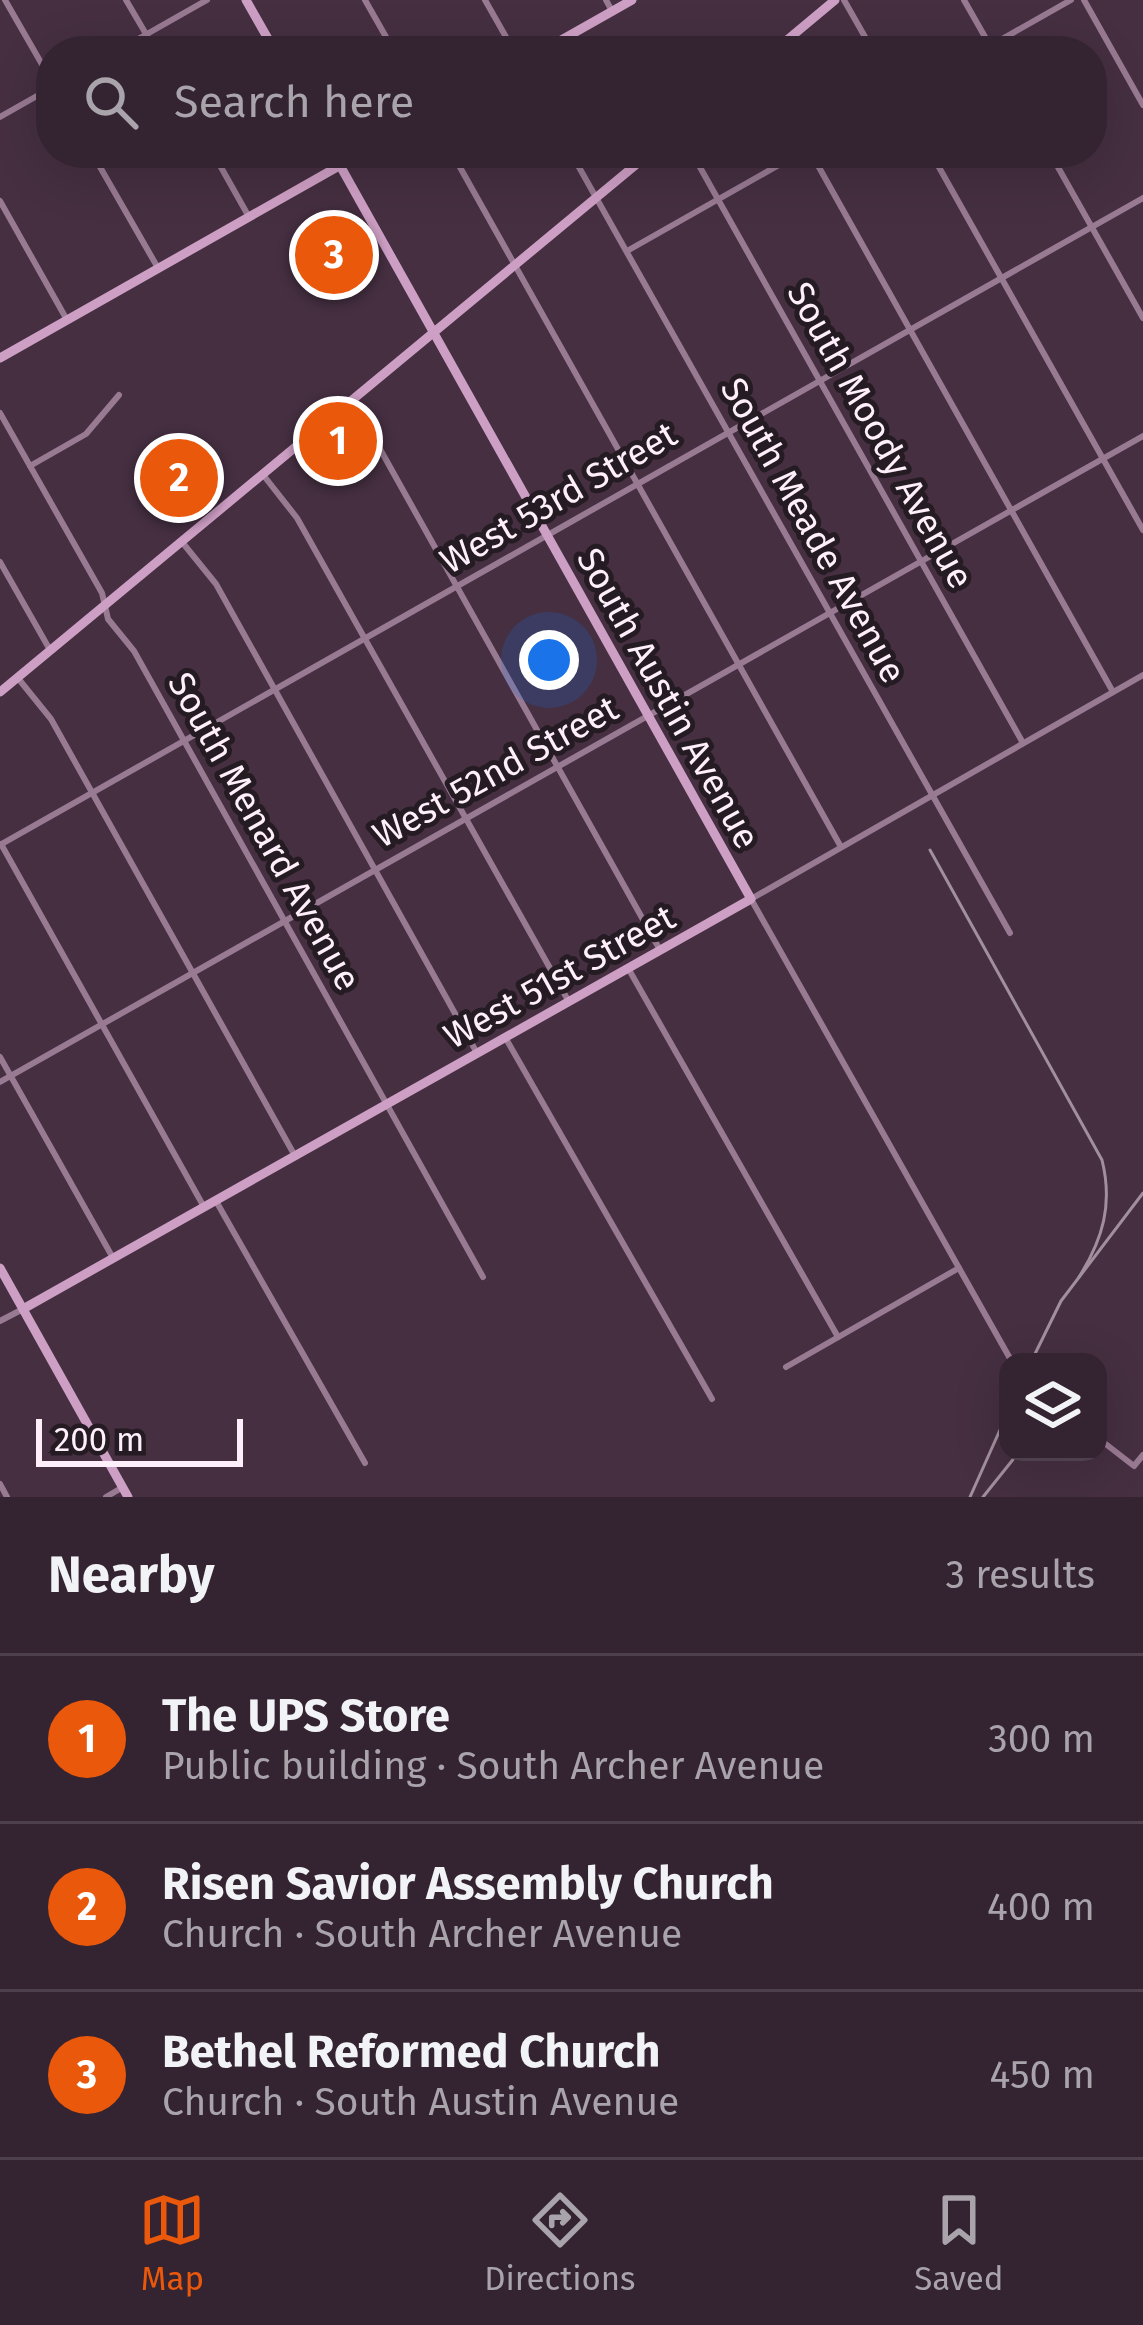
<!DOCTYPE html>
<html lang="en">
<head>
<meta charset="utf-8">
<style>
	:root { --surface:#342331; --page:#3c2b39; --text:#f1f3f6; --muted:#a9a4ab; --line:#4e404d; --accent:#ea580c }
	body { margin:0; font-family:"Fira Sans",sans-serif; background:var(--page); color:var(--text) }
	.controls { position:absolute; right:36px; bottom:36px; display:grid; overflow:hidden; border-radius:24px; box-shadow:0 12px 48px #0002 }
	.controls button { width:108px; height:108px; display:grid; place-items:center; padding:0; border:0; border-bottom:3px solid var(--line); background:var(--surface); color:var(--text); font:60px sans-serif }
	.scale { position:absolute; left:36px; bottom:30px; width:207px; box-sizing:border-box; padding-left:12px; border:6px solid #feeffb; border-top:0; font-size:33px; line-height:42px; white-space:nowrap; color:#feeffb; -webkit-text-stroke:9px #251b23; paint-order:stroke }
	.you { position:absolute; left:549px; top:660px; width:42px; height:42px; margin:-30px; border:9px solid #fff; border-radius:50%; background:#1a73e8; box-shadow:0 0 0 18px #1a73e833 }
	.badge { display:grid; place-items:center; width:78px; height:78px; border-radius:50%; background:var(--accent); color:#fff; font-size:39px; font-weight:700 }
	.pin { position:absolute; translate:-50% -50%; border:6px solid #fff; box-shadow:0 3px 12px #0006 }
	.list { margin:0; padding:0; list-style:none }
	h2 { display:flex; justify-content:space-between; align-items:center; height:156px; margin:0; padding:0 48px; font-size:51px }
	h2 small { font-size:39px; font-weight:400; color:var(--muted) }
	.list li { display:grid; grid-template-columns:78px 1fr auto; gap:36px; align-items:center; box-sizing:border-box; height:168px; padding:0 48px; border-top:3px solid var(--line) }
	.list b { display:block; font-size:45px; white-space:nowrap }
	.list p { margin:0; font-size:39px; white-space:nowrap; color:var(--muted) }
	.list em { font-size:39px; font-style:normal; color:var(--muted) }
	.icon { flex:none; width:66px; height:66px; fill:none; stroke:currentColor; stroke-width:2; stroke-linecap:round; stroke-linejoin:round }
	.map { position:relative; flex:none; width:1143px; height:1497px; overflow:hidden }
	.search { position:absolute; background:var(--surface); box-shadow:0 12px 48px #0002; left:36px; right:36px; top:36px; height:132px; display:flex; align-items:center; gap:30px; box-sizing:border-box; padding:0 42px; border-radius:48px; color:var(--muted); font-size:45px }
	.sheet { height:660px; background:var(--surface) }
	nav { display:flex; justify-content:space-around; align-items:center; box-sizing:border-box; height:168px; border-top:3px solid var(--line); background:var(--surface); font-size:33px; color:var(--muted) }
	nav a { display:grid; justify-items:center; gap:6px }
	nav .on { color:var(--accent) }
	.map>svg:first-child { display:block }
	.lines { fill:none; stroke-linecap:round; stroke-linejoin:round }
	.street { stroke:#987a92; stroke-width:6 }
	.secondary { stroke:#ce9fc5; stroke-width:9 }
	.rail { stroke:#a28f9e; stroke-width:3 }
	.labels { text-anchor:middle; stroke-width:10; stroke-linejoin:round; paint-order:stroke }
	.street-label { font-size:36px; fill:#feeffb; stroke:#251b23 }
</style>
</head>
<body>
<div class="map">
<svg width="1143" height="1497" viewBox="0 0 1143 1497">
	<rect width="100%" height="100%" fill="#452f41"/>
	<g class="lines">
		<g class="street">
			<path d="M5,0L51,80"/>
			<path d="M126,0L156,51"/>
			<path d="M365,0L394,51"/>
			<path d="M485,0L514,51"/>
			<path d="M606,0L612,11"/>
			<path d="M844,0L873,51"/>
			<path d="M964,0L993,51"/>
			<path d="M1084,0L1143,105"/>
			<path d="M117,51L207,0"/>
			<path d="M981,51L1071,0"/>
			<path d="M0,117L51,88"/>
			<path d="M92,153L158,268"/>
			<path d="M213,153L249,217"/>
			<path d="M452,153L841,847"/>
			<path d="M571,153L1010,933"/>
			<path d="M692,153L1023,743"/>
			<path d="M811,153L1113,692"/>
			<path d="M931,153L1143,530"/>
			<path d="M1050,153L1143,318"/>
			<path d="M0,201L67,320"/>
			<path d="M627,251L800,153"/>
			<path d="M344,407L380,449L660,950"/>
			<path d="M0,413L102,593L108,619L134,651L483,1277"/>
			<path d="M30,466L86,434L119,395"/>
			<path d="M264,476L297,518L569,1002"/>
			<path d="M182,542L216,584L477,1053"/>
			<path d="M0,562L50,650"/>
			<path d="M17,677L51,719L295,1156"/>
			<path d="M1,844L204,1207"/>
			<path d="M0,845L1143,198"/>
			<path d="M628,968L838,1337"/>
			<path d="M505,1037L712,1399"/>
			<path d="M0,1057L113,1258"/>
			<path d="M0,1082L1143,436"/>
			<path d="M216,1201L365,1463"/>
			<path d="M0,1321L23,1309"/>
			<path d="M1012,1362L751,899L1143,675"/>
			<path d="M786,1367L959,1268"/>
			<path d="M1098,1438L1134,1466L1143,1455"/>
			<path d="M0,1484L7,1497"/>
			<path d="M106,1497L123,1487"/>
		</g>
		<g class="secondary">
			<path d="M246,0L275,51"/>
			<path d="M542,51L632,0"/>
			<path d="M774,51L835,0"/>
			<path d="M0,358L362,153"/>
			<path d="M0,692L650,153"/>
			<path d="M0,1268L128,1497"/>
			<path d="M23,1309L751,899L333,153"/>
		</g>
		<g class="rail">
			<path d="M930,850L1102,1160C1113,1204 1103,1239 1079,1277"/>
			<path d="M1031,1362L1061,1301L1143,1193"/>
			<path d="M970,1497L1008,1412"/>
			<path d="M983,1497L1019,1452"/>
		</g>
	</g>
	<g class="labels">
		<g class="street-label">
			<text transform="translate(881 435) rotate(61)" y="13">South Moody Avenue</text>
			<text transform="translate(558 497) rotate(-30)" y="13">West 53rd Street</text>
			<text transform="translate(814 530) rotate(61)" y="13">South Meade Avenue</text>
			<text transform="translate(669 698) rotate(61)" y="13">South Austin Avenue</text>
			<text transform="translate(495 771) rotate(-29)" y="13">West 52nd Street</text>
			<text transform="translate(265 831) rotate(61)" y="13">South Menard Avenue</text>
			<text transform="translate(559 976) rotate(-29)" y="13">West 51st Street</text>
		</g>
	</g>
</svg>
<div class="controls">
<button><svg class="icon" aria-label="layers" viewBox="0 0 24 24"><path d="M12 4l9 5-9 5-9-5zM3 14l9 5 9-5"/></svg></button>
</div>
<div class="scale">200 m</div>
<div class="you"></div>
<div class="pin badge" style="left:338px;top:441px">1</div>
<div class="pin badge" style="left:179px;top:478px">2</div>
<div class="pin badge" style="left:334px;top:255px">3</div>
<div class="search"><svg class="icon" aria-label="search" viewBox="0 0 24 24"><circle cx="10" cy="10" r="6"/><path d="M15 15l6 6"/></svg>Search here</div>
</div>
<section class="sheet">
<h2>Nearby<small>3 results</small></h2>
<ul class="list">
<li><span class="badge">1</span><div><b>The UPS Store</b><p>Public building · South Archer Avenue</p></div><em>300 m</em></li>
<li><span class="badge">2</span><div><b>Risen Savior Assembly Church</b><p>Church · South Archer Avenue</p></div><em>400 m</em></li>
<li><span class="badge">3</span><div><b>Bethel Reformed Church</b><p>Church · South Austin Avenue</p></div><em>450 m</em></li>
</ul>
</section>
<nav>
<a class="on"><svg class="icon" aria-label="map" viewBox="0 0 24 24"><path d="M3 6l6-2 6 2 6-2v14l-6 2-6-2-6 2zM9 4v14M15 6v14"/></svg>Map</a>
<a><svg class="icon" aria-label="directions" viewBox="0 0 24 24"><path d="M12 3l9 9-9 9-9-9zM9 14v-3h6M13 9l2 2-2 2"/></svg>Directions</a>
<a><svg class="icon" aria-label="saved" viewBox="0 0 24 24"><path d="M7 4h10v16l-5-4-5 4z"/></svg>Saved</a>
</nav>
</body>
</html>
